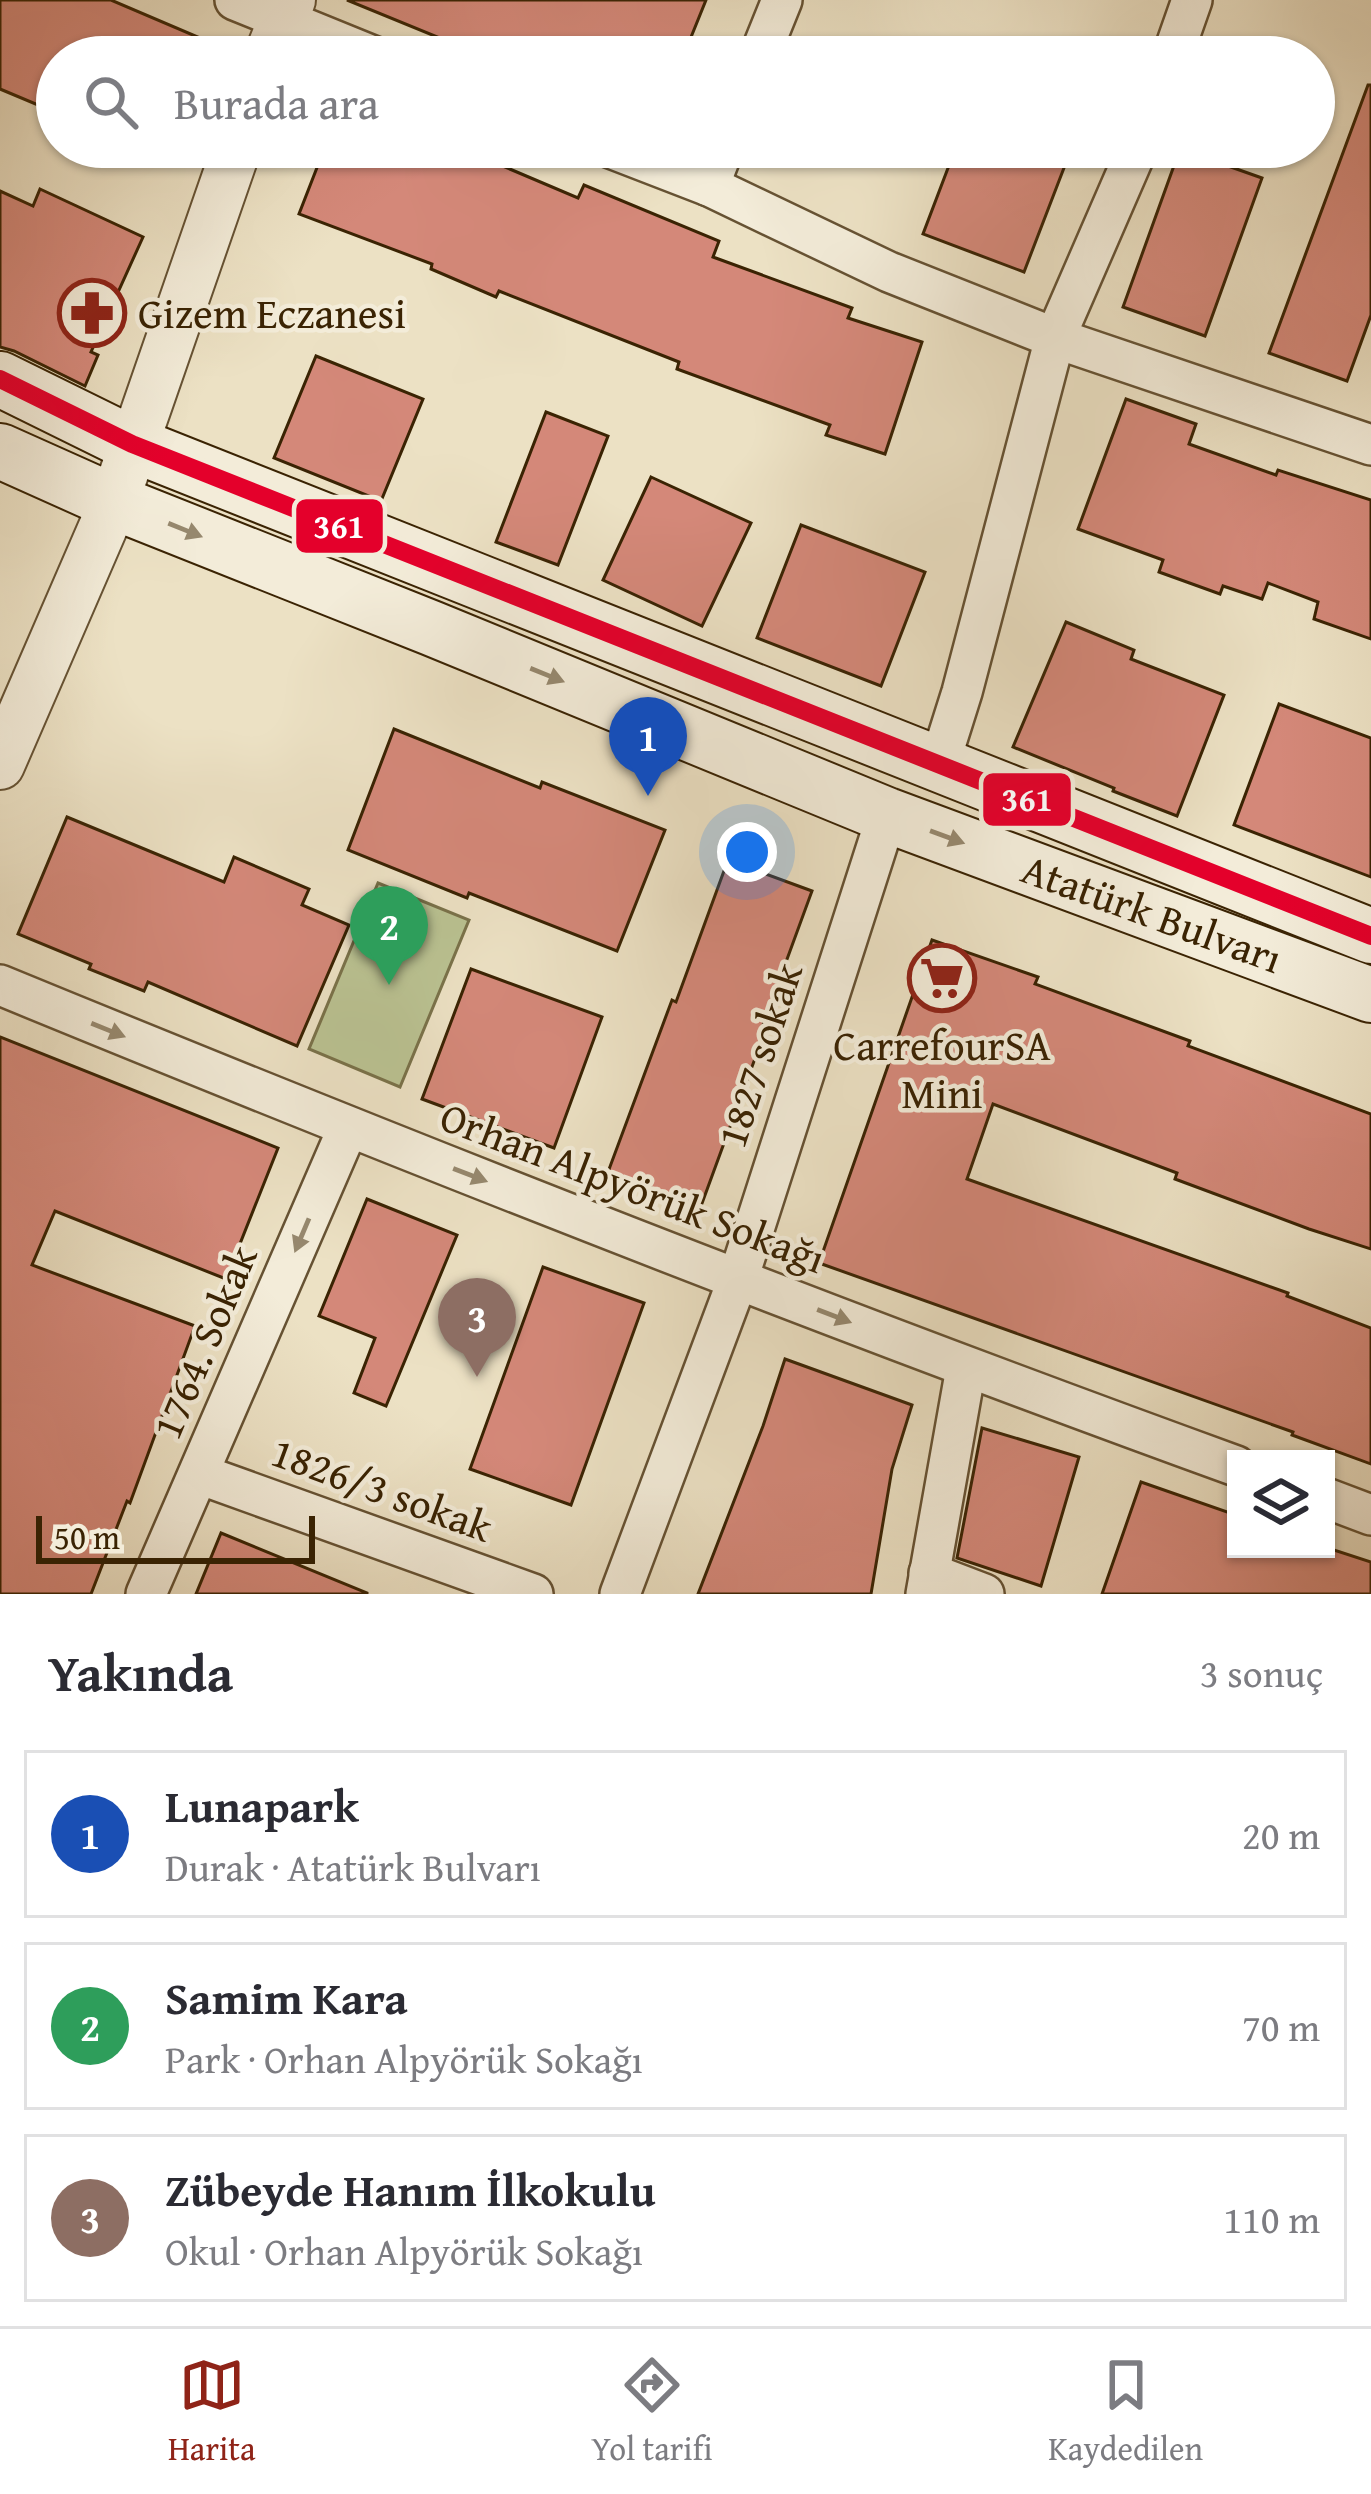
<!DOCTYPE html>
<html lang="tr">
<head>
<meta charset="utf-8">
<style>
	:root { --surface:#fff; --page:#f7f7f7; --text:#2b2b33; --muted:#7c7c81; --line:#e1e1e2; --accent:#8f2418 }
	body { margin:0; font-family:"Gentium Book Plus",serif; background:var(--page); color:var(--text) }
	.controls { position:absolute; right:36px; bottom:36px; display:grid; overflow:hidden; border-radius:0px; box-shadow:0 3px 9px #0004 }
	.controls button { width:108px; height:108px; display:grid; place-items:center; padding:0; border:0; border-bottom:3px solid var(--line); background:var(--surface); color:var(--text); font:60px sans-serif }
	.scale { position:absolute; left:36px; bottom:30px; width:279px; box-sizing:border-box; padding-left:12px; border:6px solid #3a2303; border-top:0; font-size:33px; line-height:42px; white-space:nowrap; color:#3a2303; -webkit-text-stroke:9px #f3ecd9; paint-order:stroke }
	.you { position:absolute; left:747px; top:852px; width:42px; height:42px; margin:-30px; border:9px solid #fff; border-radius:50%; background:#1a73e8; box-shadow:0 0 0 18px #1a73e833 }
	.badge { display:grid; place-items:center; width:78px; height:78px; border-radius:50%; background:var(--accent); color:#fff; font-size:39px; font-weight:700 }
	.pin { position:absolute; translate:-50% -99px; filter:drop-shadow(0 3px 6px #0008) }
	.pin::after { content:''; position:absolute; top:63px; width:42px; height:36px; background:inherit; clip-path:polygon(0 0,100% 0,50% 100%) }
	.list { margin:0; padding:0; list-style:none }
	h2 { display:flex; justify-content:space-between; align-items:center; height:156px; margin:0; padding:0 48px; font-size:51px }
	h2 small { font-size:39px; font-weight:400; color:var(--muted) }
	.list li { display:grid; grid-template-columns:78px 1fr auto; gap:36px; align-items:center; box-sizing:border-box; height:168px; margin:0 24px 24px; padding:0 24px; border:3px solid var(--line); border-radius:0px }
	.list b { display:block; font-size:45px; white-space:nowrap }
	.list p { margin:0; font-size:39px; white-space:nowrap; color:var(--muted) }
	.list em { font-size:39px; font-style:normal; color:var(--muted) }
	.icon { flex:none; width:66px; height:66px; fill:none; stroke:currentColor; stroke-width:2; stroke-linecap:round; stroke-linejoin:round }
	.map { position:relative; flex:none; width:1371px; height:1594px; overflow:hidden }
	.search { position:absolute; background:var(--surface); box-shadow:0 3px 9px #0004; left:36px; right:36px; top:36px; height:132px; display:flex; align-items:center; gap:30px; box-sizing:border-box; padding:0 42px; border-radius:66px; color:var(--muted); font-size:45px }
	.sheet { height:732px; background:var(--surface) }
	nav { display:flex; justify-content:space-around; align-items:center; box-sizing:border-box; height:168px; border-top:3px solid var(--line); background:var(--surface); font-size:33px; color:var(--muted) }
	nav a { display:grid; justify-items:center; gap:6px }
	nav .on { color:var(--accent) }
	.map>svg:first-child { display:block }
	.green { fill:#bac292; stroke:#7a724a; stroke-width:3 }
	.building { fill:#d48879; stroke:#3a2303; stroke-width:3 }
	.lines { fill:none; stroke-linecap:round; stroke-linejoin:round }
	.minor-casing { stroke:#665233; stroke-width:44 }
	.tertiary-casing { stroke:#665233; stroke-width:52 }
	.secondary-casing { stroke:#3a2303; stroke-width:58 }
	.minor { stroke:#f3ecd9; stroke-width:39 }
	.tertiary { stroke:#f3ecd9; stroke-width:48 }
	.secondary { stroke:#f3ecd9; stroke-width:54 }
	.bus-1-casing { stroke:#f3ecd9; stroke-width:27 }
	.bus-1 { stroke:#e4002b; stroke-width:18 }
	.oneway { fill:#96886e }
	.labels { text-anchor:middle; stroke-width:9; stroke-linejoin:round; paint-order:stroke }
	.poi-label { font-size:42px; fill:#3a2303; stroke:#f3ecd9; text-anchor:start }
	.street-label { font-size:42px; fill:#3a2303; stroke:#f3ecd9 }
	.line-badge { stroke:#f3ecd9; stroke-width:4.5 }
	.badge-label { font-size:33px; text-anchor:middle; font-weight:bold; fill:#fff }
</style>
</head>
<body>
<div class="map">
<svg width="1371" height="1594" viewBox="0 0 1371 1594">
	<rect width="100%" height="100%" fill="#ece1c4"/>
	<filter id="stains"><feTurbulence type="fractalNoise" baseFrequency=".00167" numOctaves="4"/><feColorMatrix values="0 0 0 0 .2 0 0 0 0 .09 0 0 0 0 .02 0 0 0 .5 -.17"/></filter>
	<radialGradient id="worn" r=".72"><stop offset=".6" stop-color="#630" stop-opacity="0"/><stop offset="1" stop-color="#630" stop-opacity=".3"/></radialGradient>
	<path class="green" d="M378,883L469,920L400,1087L309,1049Z"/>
	<g class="building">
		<path d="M0,0H111L240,55V57H57V113L0,89Z"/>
		<path d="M347,0H706L683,57H486Z"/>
		<path d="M1368,85H1371V315L1347,381L1269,353Z"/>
		<path d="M325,147H458L578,198L584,185L719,241L713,257L852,308L848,318L922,342L885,454L826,435L830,425L677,369L679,362L499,291L496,297L431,269L432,264L299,214Z"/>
		<path d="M956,147H1072L1024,272L923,234Z"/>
		<path d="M1180,149L1262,178L1205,336L1123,307Z"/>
		<path d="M40,189L143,237L91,352L98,355L85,386L14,351L0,347V191L33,206Z"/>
		<path d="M316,356L423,399L381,501L274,458Z"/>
		<path d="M1126,399L1196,424L1189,444L1276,475L1278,470L1371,500V639L1314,619L1318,602L1268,583L1262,599L1223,586L1220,594L1159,572L1163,560L1078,529Z"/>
		<path d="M546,412L608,436L558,565L496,542Z"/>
		<path d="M651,477L751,523L702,626L603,580Z"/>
		<path d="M801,525L925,572L881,686L757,638Z"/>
		<path d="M1066,622L1134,650L1131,659L1224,695L1177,816L1113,791L1114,788L1013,747Z"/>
		<path d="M1279,704L1371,738V877L1234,825Z"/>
		<path d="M394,729L540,788L542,782L665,830L617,951L469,893L467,898L348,850Z"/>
		<path d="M67,817L224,882L234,857L309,889L302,905L349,925L297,1046L148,982L144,991L89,969L91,964L18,934Z"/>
		<path d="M728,860L812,891L760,1033L764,1034L701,1206L608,1172L672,1000L676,1002Z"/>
		<path d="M932,940L1038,977L1035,984L1190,1041L1188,1046L1371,1114V1249L1309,1229L1175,1179L1177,1173L993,1104L967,1179L1288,1293L1287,1296L1371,1328V1464L1292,1435L1293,1432L819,1263Z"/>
		<path d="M471,969L602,1017L554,1148L422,1099Z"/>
		<path d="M0,1037L278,1148L226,1279L55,1211L32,1265L195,1326L130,1503L127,1501L91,1594H0Z"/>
		<path d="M367,1199L457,1235L386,1406L354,1393L375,1338L319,1316Z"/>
		<path d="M543,1267L644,1303L571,1505L470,1469Z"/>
		<path d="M785,1359L912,1405L892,1469L871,1594H698L763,1426Z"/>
		<path d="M982,1428L1079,1457L1041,1586L957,1558Z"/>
		<path d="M1141,1482L1236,1515V1549H1331L1371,1562V1594H1102Z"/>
		<path d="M221,1533L367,1593V1594H196Z"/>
	</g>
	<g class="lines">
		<g class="minor-casing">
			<g id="minor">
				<path d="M235,0L375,57"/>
				<path d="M759,57L782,0"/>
				<path d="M1172,57L1192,0"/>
				<path d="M608,147L709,186L889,272L1055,338L1371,445"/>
				<path d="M709,186L724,147"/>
				<path d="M939,765L962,692L1055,338L1138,147"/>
				<path d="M0,985C409,1153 820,1315 1236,1466"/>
				<path d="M199,1474L533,1594"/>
				<path d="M1326,1498L1371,1515"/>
				<path d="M929,1573L984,1594"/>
				<path d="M146,1594L348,1128"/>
				<path d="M620,1594L738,1279L887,815"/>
				<path d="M926,1594L966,1368"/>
			</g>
		</g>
		<g class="tertiary-casing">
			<g id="tertiary">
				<path d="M268,57L291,0"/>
				<path d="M0,765L114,502L237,147"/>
			</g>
		</g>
		<g class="secondary-casing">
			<g id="secondary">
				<path d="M0,379L132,444L1371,936"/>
				<path d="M0,451L114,502L431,628L887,815L1371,995"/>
			</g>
		</g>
		<use href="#minor" class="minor"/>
		<use href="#tertiary" class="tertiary"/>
		<use href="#secondary" class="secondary"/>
		<g class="bus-1-casing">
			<path id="bus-1" d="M0,379L132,444L1371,936"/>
		</g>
		<use href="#bus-1" class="bus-1"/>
	</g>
	<defs><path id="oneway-solid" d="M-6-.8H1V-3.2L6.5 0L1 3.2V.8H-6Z" transform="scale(3)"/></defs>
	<g class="oneway">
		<use href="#oneway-solid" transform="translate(185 530) rotate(22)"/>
		<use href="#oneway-solid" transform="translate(547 675) rotate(22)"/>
		<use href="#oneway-solid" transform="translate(947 837) rotate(20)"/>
		<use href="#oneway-solid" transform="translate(108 1030) rotate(22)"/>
		<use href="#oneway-solid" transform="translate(470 1175) rotate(21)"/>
		<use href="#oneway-solid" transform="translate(302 1235) rotate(113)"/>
		<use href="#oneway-solid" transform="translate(834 1316) rotate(21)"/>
	</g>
	<defs>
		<g id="pharmacy-ring" transform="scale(3.45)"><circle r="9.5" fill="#f3ecd9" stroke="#8f2418" stroke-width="1.5"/><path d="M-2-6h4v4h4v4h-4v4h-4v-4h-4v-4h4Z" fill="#8f2418"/></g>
		<g id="supermarket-ring" transform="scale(3.45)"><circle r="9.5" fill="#f3ecd9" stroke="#8f2418" stroke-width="1.5"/><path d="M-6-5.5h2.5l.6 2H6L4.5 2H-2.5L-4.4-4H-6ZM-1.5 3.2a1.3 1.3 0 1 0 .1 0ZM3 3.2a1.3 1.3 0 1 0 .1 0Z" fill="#8f2418"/></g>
	</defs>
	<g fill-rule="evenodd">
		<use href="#pharmacy-ring" x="92" y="313"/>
		<use href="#supermarket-ring" x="942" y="978"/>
	</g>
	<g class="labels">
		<g class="poi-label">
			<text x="138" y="328">Gizem Eczanesi</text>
			<text x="942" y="1060" text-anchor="middle">CarrefourSA<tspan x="942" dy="48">Mini</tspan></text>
		</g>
		<g class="street-label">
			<text transform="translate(1152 913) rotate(20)" y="15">Atatürk Bulvarı</text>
			<text transform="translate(759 1055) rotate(-72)" y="15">1827 sokak</text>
			<text transform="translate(633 1187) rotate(21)" y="15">Orhan Alpyörük Sokağı</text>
			<text transform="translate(204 1342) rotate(-67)" y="15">1764. Sokak</text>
			<text transform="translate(382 1489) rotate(20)" y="15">1826/3 sokak</text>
		</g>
	</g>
	<g class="line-badge">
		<rect x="294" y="497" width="91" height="58" rx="12" fill="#e4002b"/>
		<rect x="981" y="771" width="92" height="57" rx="12" fill="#e4002b"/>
	</g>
	<g class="badge-label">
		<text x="339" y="538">361</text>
		<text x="1027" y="811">361</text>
	</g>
	<rect width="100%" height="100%" filter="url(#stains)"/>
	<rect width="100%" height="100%" fill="url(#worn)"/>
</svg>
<div class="controls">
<button><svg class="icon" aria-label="layers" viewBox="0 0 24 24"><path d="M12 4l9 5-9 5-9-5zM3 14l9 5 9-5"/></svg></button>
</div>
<div class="scale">50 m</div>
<div class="you"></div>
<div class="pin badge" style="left:648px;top:796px;background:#1a4fb4">1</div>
<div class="pin badge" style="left:389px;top:985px;background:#2e9e5b">2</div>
<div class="pin badge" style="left:477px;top:1377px;background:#8d6e63">3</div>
<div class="search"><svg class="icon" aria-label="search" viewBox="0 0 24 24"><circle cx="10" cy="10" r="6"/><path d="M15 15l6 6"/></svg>Burada ara</div>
</div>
<section class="sheet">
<h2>Yakında<small>3 sonuç</small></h2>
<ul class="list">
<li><span class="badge" style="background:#1a4fb4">1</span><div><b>Lunapark</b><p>Durak · Atatürk Bulvarı</p></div><em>20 m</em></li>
<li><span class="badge" style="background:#2e9e5b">2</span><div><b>Samim Kara</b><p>Park · Orhan Alpyörük Sokağı</p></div><em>70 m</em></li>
<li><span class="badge" style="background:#8d6e63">3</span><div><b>Zübeyde Hanım İlkokulu</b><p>Okul · Orhan Alpyörük Sokağı</p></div><em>110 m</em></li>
</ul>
</section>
<nav>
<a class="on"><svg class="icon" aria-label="map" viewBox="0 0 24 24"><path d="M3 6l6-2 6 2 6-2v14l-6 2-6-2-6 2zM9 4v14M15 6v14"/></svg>Harita</a>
<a><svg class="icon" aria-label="directions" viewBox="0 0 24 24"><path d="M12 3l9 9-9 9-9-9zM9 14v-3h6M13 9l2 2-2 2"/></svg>Yol tarifi</a>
<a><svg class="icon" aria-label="saved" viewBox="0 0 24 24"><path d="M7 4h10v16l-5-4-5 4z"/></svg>Kaydedilen</a>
</nav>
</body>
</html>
